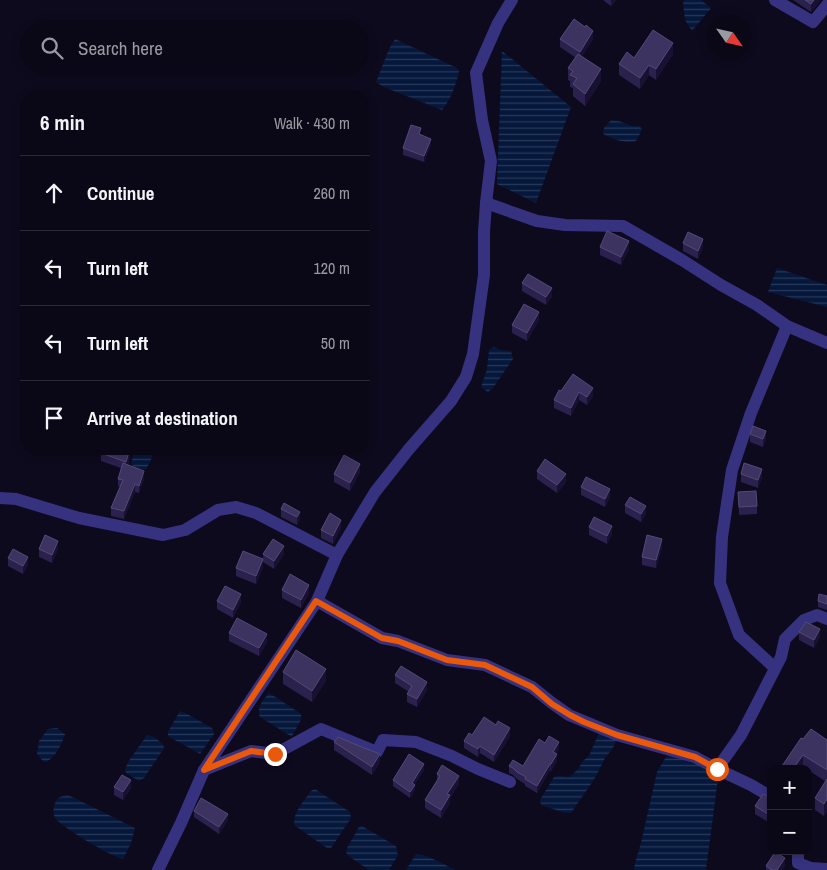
<!DOCTYPE html>
<html lang="en">
<head>
<meta charset="utf-8">
<style>
	:root { --surface:#0a0816; --page:#181623; --text:#f1f3f6; --muted:#999aa1; --line:#2a2935 }
	body { margin:0; font-family:"Archivo Narrow",sans-serif; background:var(--page); color:var(--text) }
	.controls { position:absolute; right:15px; bottom:15px; display:grid; overflow:hidden; border-radius:10px; box-shadow:0 2px 8px #0003 }
	.controls button { width:45px; height:45px; display:grid; place-items:center; padding:0; border:0; border-bottom:1px solid var(--line); background:var(--surface); color:var(--text); font:25px sans-serif }
	.compass { position:absolute; left:707px; top:15px; width:45px; height:45px; border-radius:50%; background:var(--surface); box-shadow:0 2px 8px #0003; rotate:124deg }
	.stop { position:absolute; width:15px; height:15px; margin:-11px; border:4px solid #ea580c; border-radius:50%; background:#fff }
	.stop.end { background:#ea580c; border-color:#fff; box-shadow:0 1px 5px #0008 }
	.list { margin:0; padding:0; list-style:none }
	h2 { display:flex; justify-content:space-between; align-items:center; height:65px; margin:0; padding:0 20px; font-size:21px }
	h2 small { font-size:16px; font-weight:400; color:var(--muted) }
	.list li { display:grid; grid-template-columns:32px 1fr auto; gap:15px; align-items:center; box-sizing:border-box; height:75px; padding:0 20px; border-top:1px solid var(--line) }
	.list b { display:block; font-size:19px; white-space:nowrap }
	.list em { font-size:16px; font-style:normal; color:var(--muted) }
	.icon { flex:none; width:28px; height:28px; fill:none; stroke:currentColor; stroke-width:2; stroke-linecap:round; stroke-linejoin:round }
	.map { position:relative; flex:none; width:827px; height:870px; overflow:hidden }
	.search { position:absolute; background:var(--surface); box-shadow:0 2px 8px #0003; left:20px; top:20px; width:350px; height:55px; display:flex; align-items:center; gap:12px; box-sizing:border-box; padding:0 18px; border-radius:28px; color:var(--muted); font-size:19px }
	.panel { position:absolute; background:var(--surface); box-shadow:0 2px 8px #0003; left:20px; top:90px; width:350px; height:365px; border-radius:20px }
	.map>svg:first-child { display:block }
	.water { fill:url(#water-rules) }
	.lines { fill:none; stroke-linecap:round; stroke-linejoin:round }
	.minor { stroke:#363280; stroke-width:12 }
	.wall { fill:#2a214d }
	.shaded-wall { fill:#181132 }
	.building { fill:#3c3360; stroke:#534a79 }
	.route { stroke:#ea580c; stroke-width:6 }
</style>
</head>
<body>
<div class="map">
<svg width="827" height="870" viewBox="0 0 827 870">
	<defs>
		<pattern id="water-rules" width="6" height="5" patternUnits="userSpaceOnUse" patternTransform="scale(1.25)"><rect width="6" height="5" fill="#05183c"/><path d="M0 2.5h6" fill="none" stroke="#283859"/></pattern>
	</defs>
	<rect width="100%" height="100%" fill="#0e0a1e"/>
	<g class="water">
		<path d="M685,0H701L711,8L692,31L685,20L683,2Z"/>
		<path d="M395,39L457,68L459,71C456,85 451,99 442,110L384,87L376,82L389,49Z"/>
		<path d="M502,51L571,107L536,203L497,184Z"/>
		<path d="M611,120L619,121L632,126H640L642,130L636,141C624,144 614,139 603,134L604,128Z"/>
		<path d="M777,268L827,285V307L768,292Z"/>
		<path d="M494,347L500,350L511,351L513,359L493,388L488,392L481,387L487,369L489,350Z"/>
		<path d="M135,449H151L153,450C153,457 149,465 145,470L134,467L131,463Z"/>
		<path d="M269,693L277,698L301,714V720L292,736L289,735L260,717C256,709 263,699 269,693Z"/>
		<path d="M180,711L189,715L212,728L214,732V734L200,754L168,736V732Z"/>
		<path d="M57,728L65,734C62,744 55,758 46,762L42,760L37,754L39,741L48,729Z"/>
		<path d="M604,734L616,740L613,748L605,758L595,778L571,813H565L541,805L540,800L554,777L559,776L570,777L578,769L583,761L589,756L598,735Z"/>
		<path d="M147,735L154,737L163,744L164,748L144,778L139,781L126,773L125,770L128,762Z"/>
		<path d="M669,756L681,758L716,771L718,778L706,870H634L635,863L641,843L657,772L666,757Z"/>
		<path d="M315,789L350,812L351,818L331,848H327L294,825C293,812 304,801 311,791Z"/>
		<path d="M68,795L135,828L131,843L123,859C112,857 63,828 56,819C51,813 54,801 60,797C62,796 65,796 68,795Z"/>
		<path d="M362,826L396,846L398,855L389,870H369L350,857L346,853L347,848L359,827Z"/>
		<path d="M416,854C429,855 443,864 455,870H406Z"/>
	</g>
	<g class="lines">
		<g class="minor">
			<path d="M775,0L813,22L827,5"/>
			<path d="M486,203L537,221L565,225L623,226L682,260L721,285L757,305L787,326L827,343"/>
			<path d="M0,498L16,499L79,518L163,535L185,530L218,510L236,507L256,513L337,555"/>
			<path d="M317,601L382,638L398,641L447,660L485,665L532,687L552,703L569,715L617,735L695,757L717,769L741,735L758,702L781,657L785,639L804,620L817,615L827,619"/>
			<path d="M775,668L739,635L720,583L722,537L732,470L751,413L787,326"/>
			<path d="M717,769L751,785L771,797"/>
			<path d="M204,770L251,751L275,754L321,729L377,752L383,740L416,742L452,756L478,769L510,782"/>
			<path d="M798,851V863L811,868L827,869"/>
			<path d="M158,870L181,823L204,770L317,601L337,555L375,492L409,449L451,401L466,377L473,354L484,275V232L486,203L491,161L482,120L476,73L498,23L512,0"/>
		</g>
	</g>
	<g class="wall">
		<path d="M604,0H616L611,6L604,1Z"/>
		<path d="M793,0H820V1L811,12Z"/>
		<path d="M560,39H593L582,56L601,81L585,106L573,96V88L570,87V81L568,80V68L576,58L560,47Z"/>
		<path d="M673,54L656,80L649,75L640,89L619,75V64L634,58Z"/>
		<path d="M421,134L431,145L424,162L403,155V148Z"/>
		<path d="M683,243L703,247L698,259L683,251Z"/>
		<path d="M600,247L629,249L621,265L600,255Z"/>
		<path d="M522,283L552,296L546,305L522,291Z"/>
		<path d="M539,320L527,341L512,333V325Z"/>
		<path d="M573,374L593,396L587,405L579,400L571,416L554,408V400Z"/>
		<path d="M750,434L766,439L763,447L750,442Z"/>
		<path d="M101,453L130,457L128,465L144,479L139,493L135,492L124,519L111,516V508L120,487L118,486V479L121,468L101,461Z"/>
		<path d="M537,471L566,482L557,493L537,479Z"/>
		<path d="M360,472L350,491L334,482V474Z"/>
		<path d="M741,474L762,477L758,488L741,482Z"/>
		<path d="M581,487L610,497L605,507L581,495Z"/>
		<path d="M738,492L757,506V514L739,515Z"/>
		<path d="M284,503L300,520L297,525L281,517V509Z"/>
		<path d="M625,505L646,514L641,522L625,513Z"/>
		<path d="M589,527L612,534L607,544L589,535Z"/>
		<path d="M341,528L333,544L321,538V530Z"/>
		<path d="M662,547L656,568L642,565V557Z"/>
		<path d="M39,549H58L52,563L39,557Z"/>
		<path d="M263,554H284L274,569L263,562V567L256,584L236,576V568L263,559Z"/>
		<path d="M8,558L28,565L23,574L8,566Z"/>
		<path d="M282,590L309,593L301,608L282,598Z"/>
		<path d="M827,596V610L818,607V601Z"/>
		<path d="M217,601L241,602L233,618L217,609Z"/>
		<path d="M799,632L820,637L814,648L799,640Z"/>
		<path d="M229,633L267,642L259,656L229,641Z"/>
		<path d="M283,672L326,681L312,702L283,684Z"/>
		<path d="M395,675L427,690L417,707L407,702V694L409,692L395,683Z"/>
		<path d="M472,735L510,736L494,762L480,753L478,757L464,748V741Z"/>
		<path d="M803,739L827,740V811L824,816L815,810V798L825,781L808,770V769H806L803,766L801,769H780Z"/>
		<path d="M334,742L380,762L372,775L334,750Z"/>
		<path d="M545,743L559,749L556,753L557,761L551,771L550,770L537,793L525,786V784L517,779L513,775L509,773V766H523Z"/>
		<path d="M424,770L415,784V790L410,798L393,786V780Z"/>
		<path d="M437,774L459,784L450,798V803L441,818L425,808V800L437,780Z"/>
		<path d="M114,787L131,788L123,800L114,795Z"/>
		<path d="M771,797V837L768,835V827L770,823L755,814V806Z"/>
		<path d="M194,811L228,820L219,834L194,817Z"/>
		<path d="M766,866H785L782,870H766Z"/>
	</g>
	<g class="shaded-wall">
		<path d="M611,0H616L611,6Z"/>
		<path d="M814,0H820V1L811,12V4Z"/>
		<path d="M593,31V39L580,60V52Z"/>
		<path d="M673,43V54L656,80V69Z"/>
		<path d="M649,65V75L640,89V78Z"/>
		<path d="M601,69V81L585,106V94Z"/>
		<path d="M431,139V145L424,162V156Z"/>
		<path d="M703,239V247L698,259V251Z"/>
		<path d="M629,241V249L621,265V257Z"/>
		<path d="M552,288V296L546,305V297Z"/>
		<path d="M539,312V320L527,341V333Z"/>
		<path d="M593,388V396L587,405V397Z"/>
		<path d="M579,392V400L571,416V408Z"/>
		<path d="M766,431V439L763,447V439Z"/>
		<path d="M130,449V457L126,470V462Z"/>
		<path d="M360,464V472L350,491V483Z"/>
		<path d="M762,469V477L758,488V480Z"/>
		<path d="M144,471V479L139,493V486Z"/>
		<path d="M566,474V482L557,493V485Z"/>
		<path d="M135,484V492L124,519V511Z"/>
		<path d="M610,489V497L605,507V499Z"/>
		<path d="M646,506V514L641,522V514Z"/>
		<path d="M300,512V520L297,525V517Z"/>
		<path d="M341,520V528L333,544V536Z"/>
		<path d="M612,526V534L607,544V536Z"/>
		<path d="M662,539V547L656,568V560Z"/>
		<path d="M58,541V549L52,563V555Z"/>
		<path d="M284,546V554L274,569V561Z"/>
		<path d="M28,557V565L23,574V566Z"/>
		<path d="M263,559V567L256,584V576Z"/>
		<path d="M309,585V593L301,608V600Z"/>
		<path d="M241,594V602L233,618V610Z"/>
		<path d="M820,629V637L814,648V640Z"/>
		<path d="M267,634V642L259,656V648Z"/>
		<path d="M326,669V681L312,702V691Z"/>
		<path d="M427,682V690L417,707V699Z"/>
		<path d="M510,728V736L494,762V755Z"/>
		<path d="M559,742V749L553,758V752Z"/>
		<path d="M480,746V753L478,757V749Z"/>
		<path d="M380,754V762L372,775V767Z"/>
		<path d="M557,754V761L551,771V764Z"/>
		<path d="M803,755V766L801,769H793Z"/>
		<path d="M424,764V770L412,789V783Z"/>
		<path d="M550,764V770L537,793V786Z"/>
		<path d="M459,776V784L450,798V803L441,818V810L447,794Z"/>
		<path d="M131,780V788L123,800V792Z"/>
		<path d="M415,785V790L410,798V792Z"/>
		<path d="M810,795V803L808,805V797Z"/>
		<path d="M827,799V811L824,816V804Z"/>
		<path d="M228,814V820L219,834V827Z"/>
		<path d="M785,858V866L782,870H777Z"/>
	</g>
	<g class="building">
		<path d="M805,0H814L811,4Z"/>
		<path d="M574,19L585,27L586,25L593,31L580,52L560,39Z"/>
		<path d="M653,30L673,43L656,69L649,65L640,78L619,64L627,52L634,58Z"/>
		<path d="M578,54L601,69L585,94L573,84L577,78L570,75L573,71L568,68Z"/>
		<path d="M411,125L421,128L419,134L431,139L424,156L403,148Z"/>
		<path d="M607,231L629,241L621,257L600,247Z"/>
		<path d="M688,232L703,239L698,251L683,243Z"/>
		<path d="M528,274L552,288L546,297L522,283Z"/>
		<path d="M524,304L539,312L527,333L512,325Z"/>
		<path d="M573,374L593,388L587,397L579,392L571,408L554,400L559,390L561,391Z"/>
		<path d="M753,426L766,431L763,439L750,434Z"/>
		<path d="M102,449H130L126,462L101,453Z"/>
		<path d="M344,455L360,464L350,483L334,474Z"/>
		<path d="M545,459L566,474L557,485L537,471Z"/>
		<path d="M123,463L144,471L139,486L135,484L124,511L111,508L123,480L118,479Z"/>
		<path d="M744,463L762,469L758,480L741,474Z"/>
		<path d="M586,477L610,489L605,499L581,487Z"/>
		<path d="M756,491L757,506L739,507L738,492Z"/>
		<path d="M630,497L646,506L641,514L625,505Z"/>
		<path d="M284,503L300,512L297,517L281,509Z"/>
		<path d="M330,513L341,520L333,536L321,530Z"/>
		<path d="M594,517L612,526L607,536L589,527Z"/>
		<path d="M45,535L58,541L52,555L39,549Z"/>
		<path d="M647,535L662,539L656,560L642,557Z"/>
		<path d="M273,539L284,546L274,561L263,554Z"/>
		<path d="M13,549L28,557L23,566L8,558Z"/>
		<path d="M243,551L263,559L256,576L236,568Z"/>
		<path d="M290,574L309,585L301,600L282,590Z"/>
		<path d="M225,586L241,594L233,610L217,601Z"/>
		<path d="M819,594L827,596V604L818,601Z"/>
		<path d="M237,618L267,634L259,648L229,633Z"/>
		<path d="M806,622L820,629L814,640L799,632Z"/>
		<path d="M296,650L326,669L312,691L283,672Z"/>
		<path d="M401,666L427,682L417,699L407,694L412,686L395,675Z"/>
		<path d="M484,717L496,725L498,721L510,728L494,755L480,746L478,749L464,741L469,733L472,735Z"/>
		<path d="M811,729L827,740V770L803,755L793,769H780L801,738L803,739Z"/>
		<path d="M549,736L559,742L553,752L557,754L551,764H550L537,786L525,779L526,777L517,772L513,768L509,766L513,760L523,766L539,739L545,743Z"/>
		<path d="M338,737L359,746L380,754L372,767L334,742Z"/>
		<path d="M409,754L424,764L412,783L415,785L410,792L393,780Z"/>
		<path d="M442,765L459,776L447,794L450,795L441,810L425,800L440,776L437,774Z"/>
		<path d="M122,775L131,780L123,792L114,787Z"/>
		<path d="M827,779V799L824,804L815,798Z"/>
		<path d="M763,794L771,797V816L755,806Z"/>
		<path d="M201,798L228,814L219,827L194,811Z"/>
		<path d="M771,822V829L768,827Z"/>
		<path d="M775,852L785,858L777,870H772L766,866Z"/>
	</g>
	<g class="lines">
		<path class="route" d="M275,754L251,751L204,770L316,601L382,638L398,641L447,660L485,665L532,687L552,704L570,715L584,722L617,735L695,757L717,769"/>
	</g>
</svg>
<div class="controls">
<button>+</button>
<button>−</button>
</div>
<svg class="compass" viewBox="-18 -18 36 36"><path d="M0-13l5 13h-10z" fill="#e53935"/><path d="M0 13l5-13h-10z" fill="#999aa1"/></svg>
<div class="stop" style="left:717px;top:769px"></div>
<div class="stop end" style="left:275px;top:754px"></div>
<div class="search"><svg class="icon" aria-label="search" viewBox="0 0 24 24"><circle cx="10" cy="10" r="6"/><path d="M15 15l6 6"/></svg>Search here</div>
<section class="panel">
<h2>6 min<small>Walk · 430 m</small></h2>
<ul class="list">
<li><svg class="icon" aria-label="ahead" viewBox="0 0 24 24"><path d="M12 20V5M6 11l6-6 6 6"/></svg><div><b>Continue</b></div><em>260 m</em></li>
<li><svg class="icon" aria-label="left" viewBox="0 0 24 24"><path d="M17 20v-9H6M10 6l-5 5 5 5"/></svg><div><b>Turn left</b></div><em>120 m</em></li>
<li><svg class="icon" aria-label="left" viewBox="0 0 24 24"><path d="M17 20v-9H6M10 6l-5 5 5 5"/></svg><div><b>Turn left</b></div><em>50 m</em></li>
<li><svg class="icon" aria-label="arrive" viewBox="0 0 24 24"><path d="M6 21V4h12l-3 4 3 4H6"/></svg><div><b>Arrive at destination</b></div></li>
</ul>
</section>
</div>
</body>
</html>
